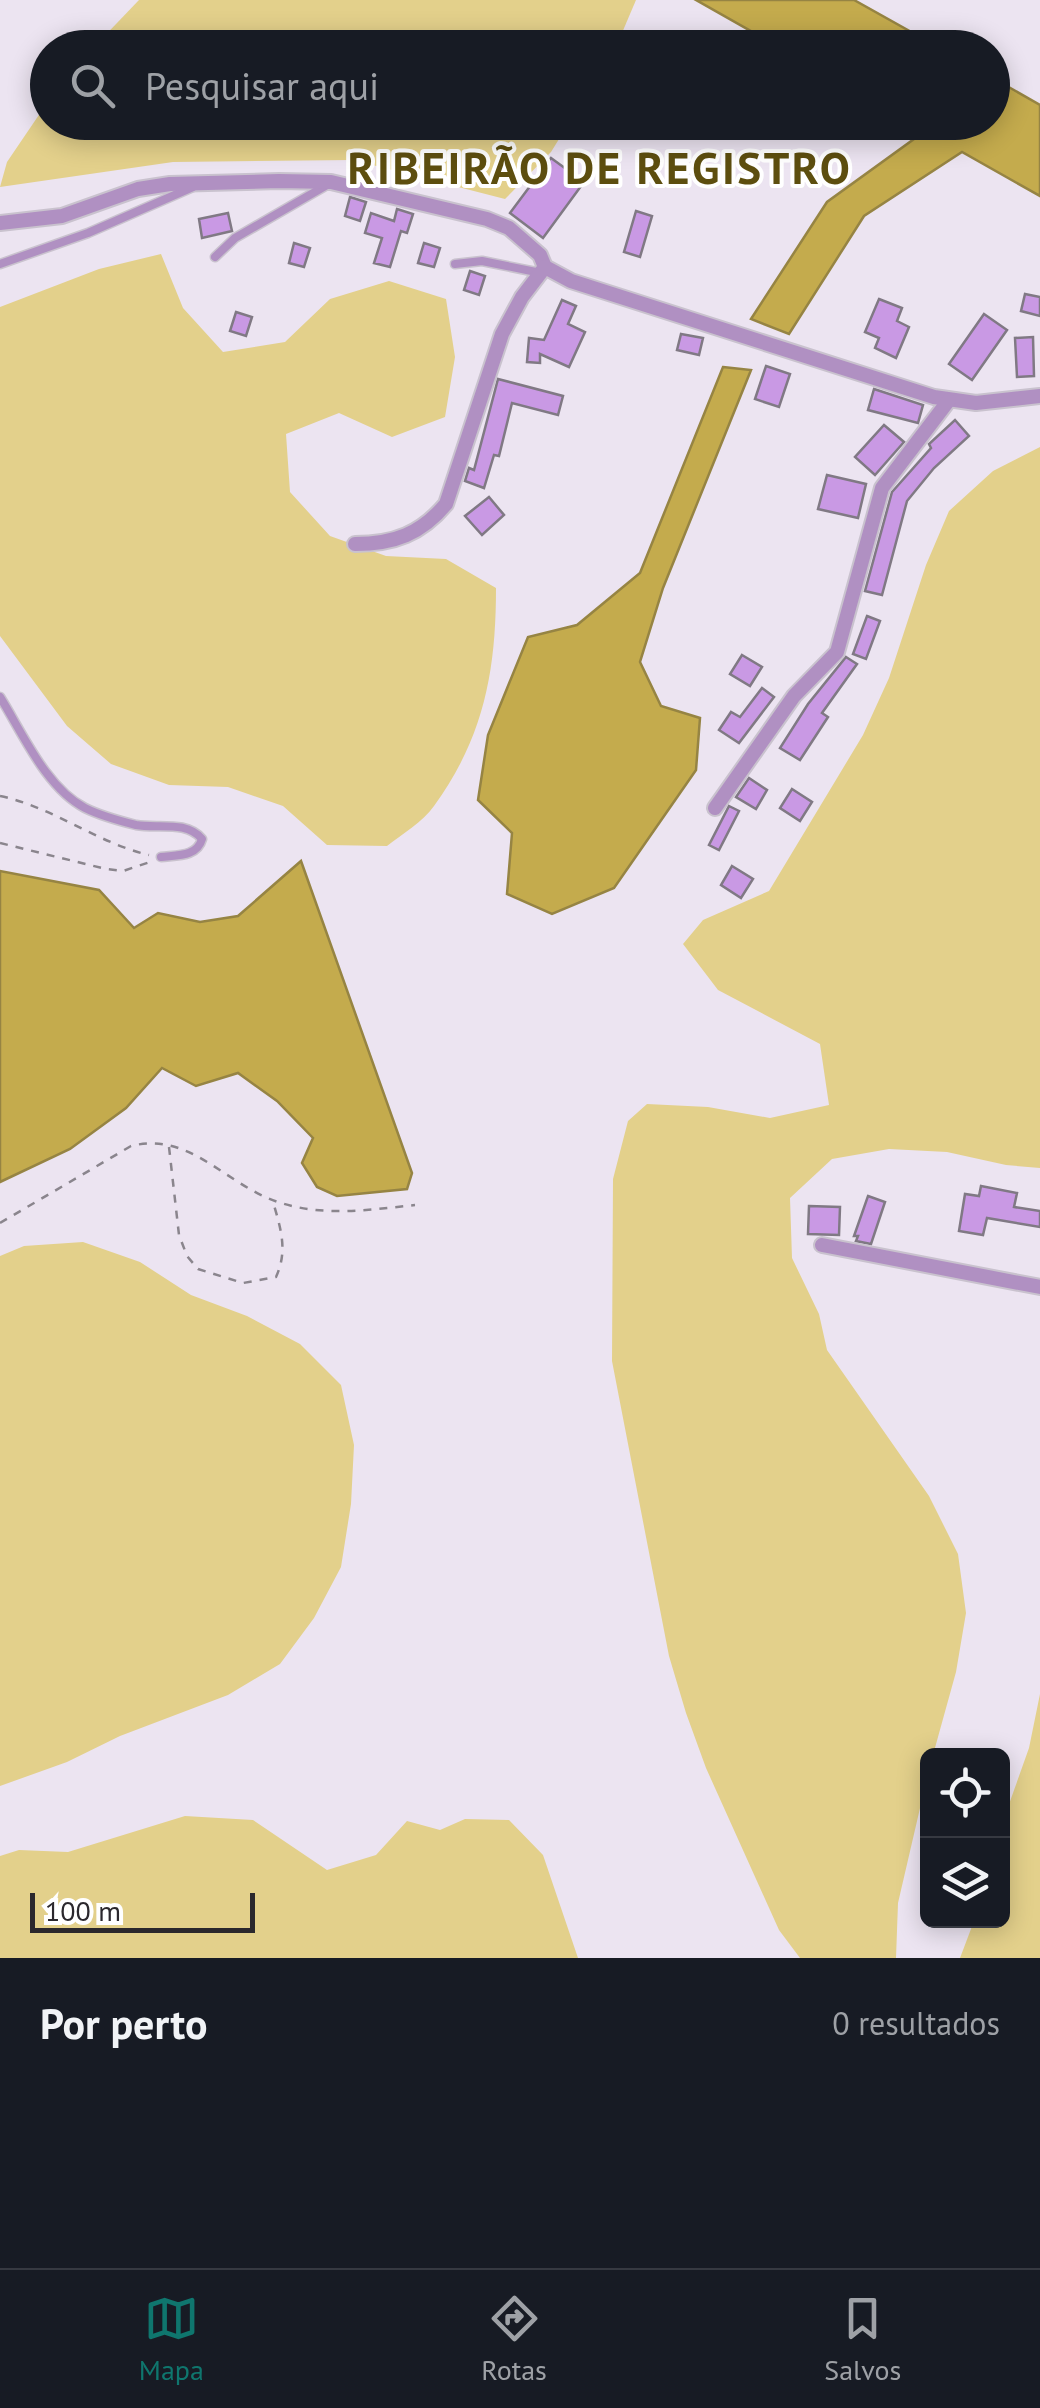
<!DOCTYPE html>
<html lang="pt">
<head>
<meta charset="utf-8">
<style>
	:root { --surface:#171b24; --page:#242831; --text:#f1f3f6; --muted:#9ea1a6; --line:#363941; --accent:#0f766e }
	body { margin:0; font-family:"PT Sans",sans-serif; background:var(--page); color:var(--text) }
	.controls { position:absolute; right:30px; bottom:30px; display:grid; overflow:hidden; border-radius:15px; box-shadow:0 5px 25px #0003 }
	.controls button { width:90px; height:90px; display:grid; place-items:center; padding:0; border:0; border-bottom:2px solid var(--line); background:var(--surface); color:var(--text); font:50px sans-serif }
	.scale { position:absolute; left:30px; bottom:25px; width:225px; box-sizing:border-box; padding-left:10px; border:5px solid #2b282d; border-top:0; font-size:28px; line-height:35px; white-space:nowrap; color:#2b282d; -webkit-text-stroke:8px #fff; paint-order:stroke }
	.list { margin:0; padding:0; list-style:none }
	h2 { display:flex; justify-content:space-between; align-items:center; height:130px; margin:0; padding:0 40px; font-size:42px }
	h2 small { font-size:32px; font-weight:400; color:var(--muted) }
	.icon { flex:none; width:55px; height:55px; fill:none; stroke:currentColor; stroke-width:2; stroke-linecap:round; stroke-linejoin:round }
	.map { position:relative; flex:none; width:1040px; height:1958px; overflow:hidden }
	.search { position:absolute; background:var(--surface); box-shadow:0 5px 25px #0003; left:30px; right:30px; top:30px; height:110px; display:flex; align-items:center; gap:25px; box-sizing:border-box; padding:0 35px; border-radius:55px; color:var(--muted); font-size:38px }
	.sheet { height:310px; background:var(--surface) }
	nav { display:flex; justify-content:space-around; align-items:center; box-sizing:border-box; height:140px; border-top:2px solid var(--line); background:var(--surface); font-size:28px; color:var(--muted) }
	nav a { display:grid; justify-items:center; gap:5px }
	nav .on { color:var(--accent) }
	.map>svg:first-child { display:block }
	.green { fill:#e3d08b }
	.water { fill:#c4ab4d; stroke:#968443; stroke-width:2.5 }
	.building { fill:#c999e4; stroke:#807984; stroke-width:2.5 }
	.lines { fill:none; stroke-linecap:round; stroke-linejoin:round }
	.service-casing { stroke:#c9c2ce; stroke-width:11 }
	.minor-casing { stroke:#c9c2ce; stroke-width:18 }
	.path { stroke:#8a858d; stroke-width:2.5; stroke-dasharray:8 8; stroke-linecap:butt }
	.service { stroke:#b090c2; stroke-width:8 }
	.minor { stroke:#b090c2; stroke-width:14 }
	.labels { text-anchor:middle; stroke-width:8; stroke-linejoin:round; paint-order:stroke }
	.district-label { font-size:45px; font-weight:bold; letter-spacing:2.5px; fill:#5d4e0f; stroke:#fff }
</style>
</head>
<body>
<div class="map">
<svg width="1040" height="1958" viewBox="0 0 1040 1958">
	<rect width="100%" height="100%" fill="#ece4f1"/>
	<g class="green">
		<path d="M139,0H636L616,47H94Z"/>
		<path d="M47,103L48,122L569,123L551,152L505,199L353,160L173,162L0,187L7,162Z"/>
		<path d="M161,254L183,308L223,352L285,342L330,299L389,281L446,299L455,357L445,417L392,437L339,413L286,434L290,492L330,536L386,556L446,559L496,588C496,671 484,737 434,806C423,822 402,834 387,846L327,845L283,806L228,787L169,785L111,764L67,726L0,636V307L99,269Z"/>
		<path d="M1040,447V1168L1006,1165L947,1152L889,1149L832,1159L790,1198L792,1258L819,1314L827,1350L929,1496L958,1554L966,1613L956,1672L933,1755L928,1756L927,1778L898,1903L896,1958H800L779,1930L706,1768L686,1713L669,1656L612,1361L613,1179L628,1121L647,1104L708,1107L770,1118L829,1105L820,1044L718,990L683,944L703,920L769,891L863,735L889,678L926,565L949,511L993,471Z"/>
		<path d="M83,1242L140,1262L191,1295L247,1316L300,1344L341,1385L354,1445L351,1504L341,1567L314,1618L280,1664L228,1695L120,1736L67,1762L0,1786V1256L24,1246Z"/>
		<path d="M1040,1694V1958H960L974,1921L1002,1920L1003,1821L1029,1748Z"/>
		<path d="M185,1816L253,1820L327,1870L376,1855L407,1821L440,1830L465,1819L509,1820L543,1855L578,1958H0V1856L19,1850L68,1852Z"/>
	</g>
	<g class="water">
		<path d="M696,0H854L938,47H779Z"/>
		<path d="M993,78L1040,105V196L962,152L864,216L789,334L751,319L827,202L925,131L911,123L992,122Z"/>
		<path d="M723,367L751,370L663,588L640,662L661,706L700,718L696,770L614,888L552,914L507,894L512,833L478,800L488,735L528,637L577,625L640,573Z"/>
		<path d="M301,861L412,1173L407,1189L337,1196L317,1187L302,1163L313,1138L277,1101L238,1073L196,1086L162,1068L126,1108L70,1149L0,1182V871L99,890L134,928L158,913L200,922L238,916Z"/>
	</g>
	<g class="building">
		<path d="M551,158L584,182L543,238L510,213Z"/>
		<path d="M350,197L366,202L360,221L345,216Z"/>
		<path d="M397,209L413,214L407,233L401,231L390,267L374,263L382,238L365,233L371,213L394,221Z"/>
		<path d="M636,211L652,216L640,257L624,252Z"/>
		<path d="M228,213L232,231L202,238L199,219Z"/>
		<path d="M294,243L310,248L304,267L289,263Z"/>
		<path d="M424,243L440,248L434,267L418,263Z"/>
		<path d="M470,271L485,276L479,295L464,290Z"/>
		<path d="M1025,294L1040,297V316L1021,311Z"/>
		<path d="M879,299L902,308L897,321L909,327L896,358L875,348L879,338L865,332Z"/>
		<path d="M562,300L576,306L568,324L585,332L569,367L540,354V363L527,362L529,338L544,340Z"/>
		<path d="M236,312L252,317L246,336L230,331Z"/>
		<path d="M984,314L1007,330L972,380L949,364Z"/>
		<path d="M681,334L703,338L699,355L677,350Z"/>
		<path d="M1033,337L1034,376L1017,377L1015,338Z"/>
		<path d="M766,366L790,374L779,407L755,399Z"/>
		<path d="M498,379L563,396L558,415L512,403L499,456L494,455L484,488L465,481L469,468L474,470Z"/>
		<path d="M874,389L923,405L918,423L868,410Z"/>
		<path d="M955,420L969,436L934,468L907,501L882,595L865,591L892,492L931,448L929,444Z"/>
		<path d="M884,425L904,442L875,475L855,457Z"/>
		<path d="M827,475L866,484L858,518L818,509Z"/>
		<path d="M489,497L504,515L482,535L465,516Z"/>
		<path d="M867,616L880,621L866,659L853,654Z"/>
		<path d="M742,655L762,667L750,686L730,674Z"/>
		<path d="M846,657L857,664L822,713L828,717L800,760L780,748L808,704Z"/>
		<path d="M762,688L774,697L739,743L719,730L731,712L740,717Z"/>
		<path d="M749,778L767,790L756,809L736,797Z"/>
		<path d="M792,789L812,802L800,821L780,808Z"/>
		<path d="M729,806L739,811L719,850L709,845Z"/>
		<path d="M732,866L753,879L741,898L721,885Z"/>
		<path d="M981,1186L1017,1193L1014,1207L1040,1211V1227L987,1218L983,1235L959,1231L965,1194L979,1196Z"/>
		<path d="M868,1196L885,1202L871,1244L856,1241L858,1236H854Z"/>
		<path d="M809,1206L840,1207L839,1235L808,1234Z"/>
	</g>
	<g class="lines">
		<g class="service-casing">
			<g id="service">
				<path d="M215,257L235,238L327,185"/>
				<path d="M0,264L88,233L193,187"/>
				<path d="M455,264L482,261L541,273"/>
				<path d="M0,697C22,732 46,788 85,808C99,815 120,821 136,825C158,829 186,820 202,839C197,857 177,855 161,857"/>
			</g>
		</g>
		<g class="minor-casing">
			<g id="minor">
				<path d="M0,223L62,216L138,189L170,184L279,181L331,182L487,219L509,228L540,255L545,267L571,281L934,397L976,403L1040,396"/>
				<path d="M355,544C394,544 421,534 446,504L502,334L522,297L545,267"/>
				<path d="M715,808L794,696L837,652L882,488L949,400"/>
				<path d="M822,1245L1040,1287"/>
			</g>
		</g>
		<g class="path">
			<path d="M0,796C53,807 97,843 149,855"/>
			<path d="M0,843L106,869L123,871L150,862"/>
			<path d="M169,1147L179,1235L187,1256L198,1269L243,1283L276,1277C288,1251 281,1229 273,1202"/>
			<path d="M0,1223L131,1146C190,1131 226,1185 278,1202C323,1217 369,1210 415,1205"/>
		</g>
		<use href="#service" class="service"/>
		<use href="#minor" class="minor"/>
	</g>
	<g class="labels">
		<g class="district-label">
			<text x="600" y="184">RIBEIRÃO DE REGISTRO</text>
		</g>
	</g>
</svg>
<div class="controls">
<button><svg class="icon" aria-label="locate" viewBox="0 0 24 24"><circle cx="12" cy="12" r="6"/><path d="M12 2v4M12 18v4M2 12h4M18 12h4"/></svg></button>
<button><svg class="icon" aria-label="layers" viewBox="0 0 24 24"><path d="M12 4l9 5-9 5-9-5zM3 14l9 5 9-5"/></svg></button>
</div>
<div class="scale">100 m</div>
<div class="search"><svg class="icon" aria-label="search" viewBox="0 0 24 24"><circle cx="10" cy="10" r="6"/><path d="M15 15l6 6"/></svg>Pesquisar aqui</div>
</div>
<section class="sheet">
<h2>Por perto<small>0 resultados</small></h2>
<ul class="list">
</ul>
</section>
<nav>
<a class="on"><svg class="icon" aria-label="map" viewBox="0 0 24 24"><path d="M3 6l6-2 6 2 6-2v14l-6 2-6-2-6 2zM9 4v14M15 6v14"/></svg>Mapa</a>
<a><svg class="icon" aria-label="directions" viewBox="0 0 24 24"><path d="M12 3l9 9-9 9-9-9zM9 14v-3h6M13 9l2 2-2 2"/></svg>Rotas</a>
<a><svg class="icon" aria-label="saved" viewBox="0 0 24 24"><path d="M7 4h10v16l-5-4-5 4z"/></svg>Salvos</a>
</nav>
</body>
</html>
